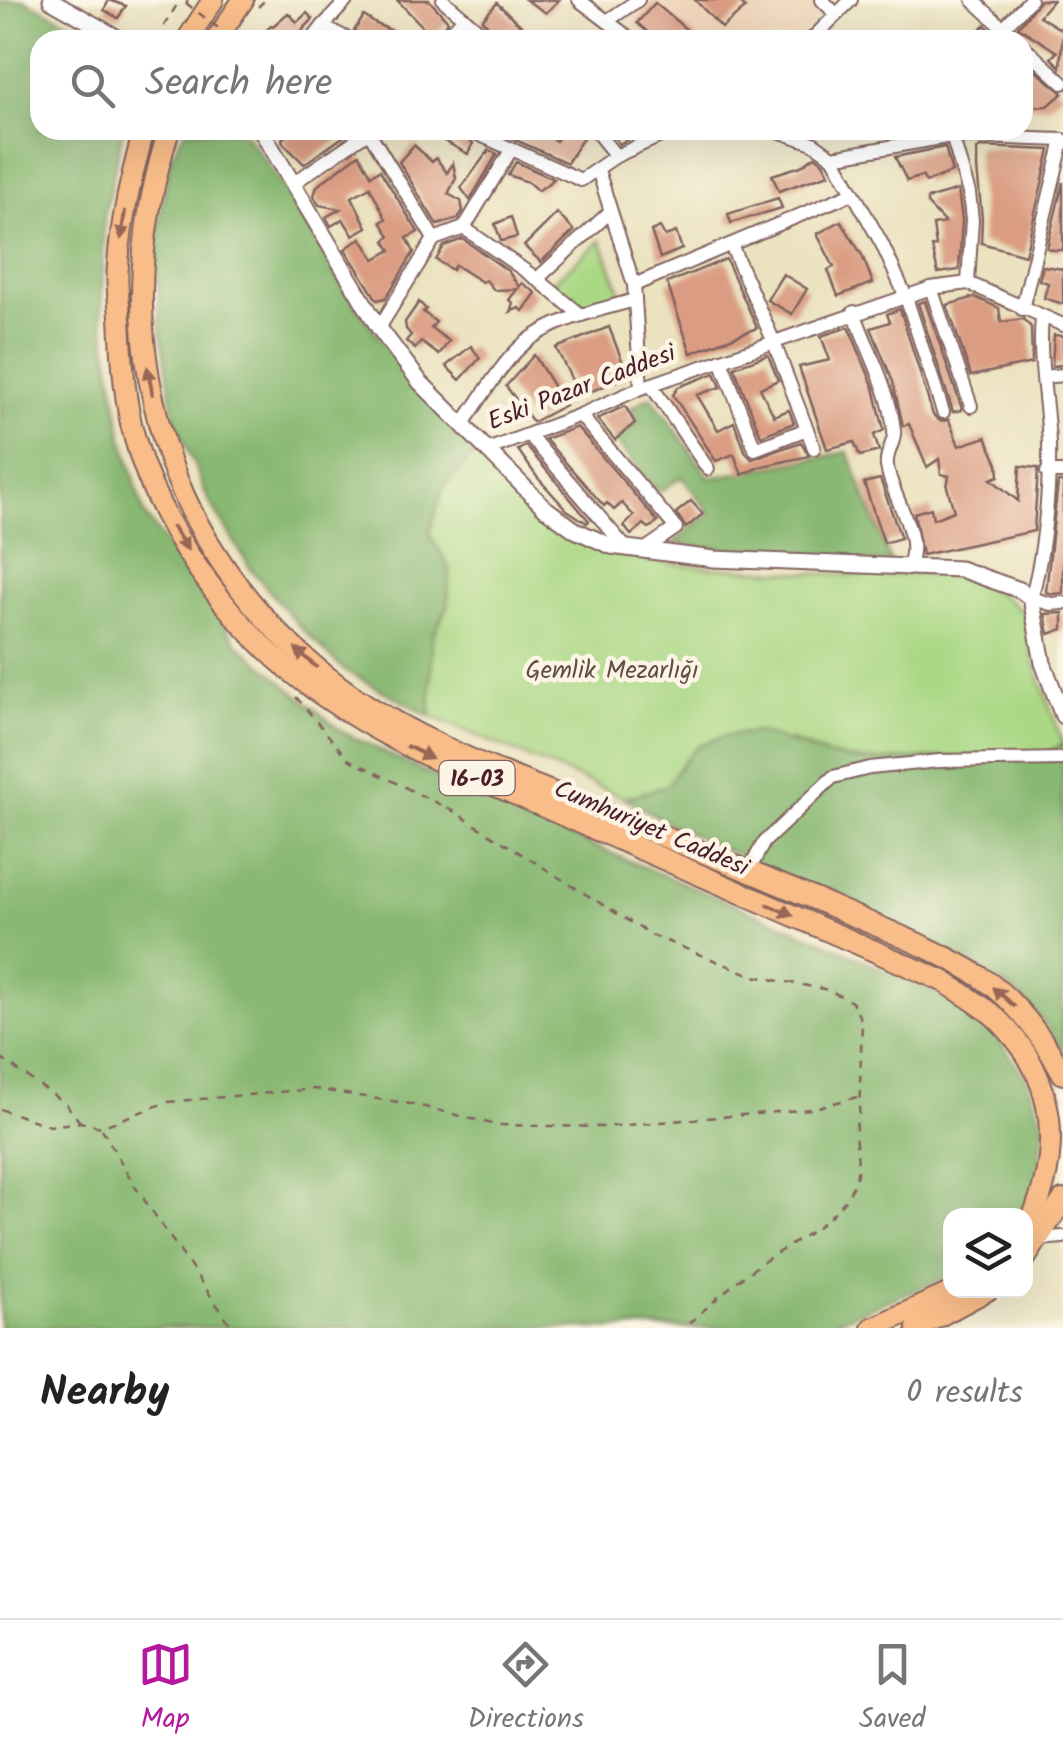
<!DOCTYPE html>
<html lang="en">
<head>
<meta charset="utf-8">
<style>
	:root { --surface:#fff; --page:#f2f2f2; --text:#222; --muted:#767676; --line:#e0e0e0; --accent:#b5179e }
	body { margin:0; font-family:Kalam,sans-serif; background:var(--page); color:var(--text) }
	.controls { position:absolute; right:30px; bottom:30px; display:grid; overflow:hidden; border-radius:20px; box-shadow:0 10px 40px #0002 }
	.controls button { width:90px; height:90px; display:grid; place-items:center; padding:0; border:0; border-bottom:2px solid var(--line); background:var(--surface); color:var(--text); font:50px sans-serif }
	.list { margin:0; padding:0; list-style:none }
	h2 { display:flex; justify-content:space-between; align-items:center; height:130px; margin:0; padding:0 40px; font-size:42px }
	h2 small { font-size:32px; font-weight:400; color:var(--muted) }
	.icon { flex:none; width:55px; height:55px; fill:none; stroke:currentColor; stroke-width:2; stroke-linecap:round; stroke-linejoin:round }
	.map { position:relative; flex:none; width:1063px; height:1328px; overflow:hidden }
	.search { position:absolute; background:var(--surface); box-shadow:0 10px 40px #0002; left:30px; right:30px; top:30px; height:110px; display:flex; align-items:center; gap:25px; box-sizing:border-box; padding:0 35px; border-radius:30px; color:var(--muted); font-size:38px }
	.sheet { height:290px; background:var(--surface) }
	nav { display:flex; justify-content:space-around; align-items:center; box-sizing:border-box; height:140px; border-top:2px solid var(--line); background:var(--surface); font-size:28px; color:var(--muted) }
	nav a { display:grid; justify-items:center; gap:5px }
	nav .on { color:var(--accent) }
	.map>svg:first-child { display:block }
	.built { fill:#efd6bb }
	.green { fill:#abd885; stroke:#7a7c58; stroke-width:2.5 }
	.forest { fill:#88b872; stroke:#696c4e; stroke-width:2.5 }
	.building { fill:#da9d83 }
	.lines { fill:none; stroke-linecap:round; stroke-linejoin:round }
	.minor-casing { stroke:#82635f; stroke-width:16 }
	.tertiary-casing { stroke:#82635f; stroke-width:19 }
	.primary-casing { stroke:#82635f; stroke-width:24 }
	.path { stroke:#82635f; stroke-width:2.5; stroke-dasharray:8 8; stroke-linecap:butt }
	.minor { stroke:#fff; stroke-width:12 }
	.tertiary { stroke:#fff; stroke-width:15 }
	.primary { stroke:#f8bd89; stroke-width:20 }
	.path-bridge { stroke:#82635f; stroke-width:2.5; stroke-dasharray:8 8; stroke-linecap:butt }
	.oneway { fill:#986655 }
	.labels { text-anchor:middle; stroke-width:9; stroke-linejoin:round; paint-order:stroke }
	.shield { fill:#fcf5e5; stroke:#7f5f63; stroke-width:2.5 }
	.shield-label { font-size:22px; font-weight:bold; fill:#4a1f2b }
	.street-label { font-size:25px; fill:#4a1f2b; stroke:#fcf5e5 }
	.park-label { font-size:25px; fill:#624d42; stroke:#fcf5e5 }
</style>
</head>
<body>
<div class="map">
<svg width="1063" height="1328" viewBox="0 0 1063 1328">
	<rect width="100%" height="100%" fill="#fcf5e5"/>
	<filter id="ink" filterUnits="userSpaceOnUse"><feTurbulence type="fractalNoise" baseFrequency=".01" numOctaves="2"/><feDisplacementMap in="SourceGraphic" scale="20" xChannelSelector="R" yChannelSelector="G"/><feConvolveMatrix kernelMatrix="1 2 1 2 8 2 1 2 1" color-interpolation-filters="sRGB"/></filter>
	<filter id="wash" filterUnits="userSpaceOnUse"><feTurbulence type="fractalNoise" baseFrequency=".0048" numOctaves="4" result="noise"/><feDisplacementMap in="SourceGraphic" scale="40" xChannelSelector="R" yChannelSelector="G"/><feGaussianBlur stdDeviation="2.25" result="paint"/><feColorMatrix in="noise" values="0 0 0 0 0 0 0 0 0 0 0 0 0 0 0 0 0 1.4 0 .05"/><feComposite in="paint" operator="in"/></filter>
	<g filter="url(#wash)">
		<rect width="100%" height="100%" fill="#ebe2c0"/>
		<path class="built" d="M643,0H808L822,16L799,40H643L628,29L624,12Z"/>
		<g class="green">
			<path d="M601,240L621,294L583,310L552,282Z"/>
			<path d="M478,450L552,528L612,554L680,565L793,572L878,576L933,573L964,578L997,592L1023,612L1032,656L1063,744L1045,754L863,761L827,755L789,740L684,760L667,786L625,798L430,716L432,637L448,606L429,533L444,486Z"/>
		</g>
		<g class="forest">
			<path d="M0,0H24L105,40H40V130H123L104,216L102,316L122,435L144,514L239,645L342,732L492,804L822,941L946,998L990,1028L1027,1079L1044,1126L1037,1181L1020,1215L950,1216V1276L819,1328H0Z"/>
			<path d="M185,130H241C286,182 317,245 355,303C391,358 432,405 478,450L444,486L429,533L449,567L448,606L432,637L430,716L344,670L298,625L251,569L208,499L174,416L160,325L156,240L171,157Z"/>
			<path d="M651,396L710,478L848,452L891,563L771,556L673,543L710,513L682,477L658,492L613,438L639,423L631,408Z"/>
			<path d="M758,732L827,755L863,761L1045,754L1063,744V1049H1059C1042,1007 1008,986 972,963L669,824L625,798L667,786L684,760L701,744L728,735Z"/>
		</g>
		<g id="blocks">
			<g class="building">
				<path d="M109,0L126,6L118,18L104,10Z"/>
				<path d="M397,0H429L448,21L432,40H428L422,34L426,30Z"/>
				<path d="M526,0H559L546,13Z"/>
				<path d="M695,0H738L745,8L722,28Z"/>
				<path d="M1040,0H1053L1039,16L1063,31L1060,67L1051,58L1057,52L1018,27Z"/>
				<path d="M497,3L517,22L538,40H504L482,20Z"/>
				<path d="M655,3L699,40H657L637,23Z"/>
				<path d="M288,13L297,22L307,13L313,19L293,40H259L271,25L273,26Z"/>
				<path d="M364,16L376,24L414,40H368L354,31Z"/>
				<path d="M985,25L996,35L1001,40H969Z"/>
				<path d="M1023,60L1063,93L1048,106L1023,107Z"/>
				<path d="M292,130H353L304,164L283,143L282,139Z"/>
				<path d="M424,130H459L462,137L473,143L468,154Z"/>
				<path d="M502,130H537L556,141L565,130H585L586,133L567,163L500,133Z"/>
				<path d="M611,130H647L619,144Z"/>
				<path d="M414,145L432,162L436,158L447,173L453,163L456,178L448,194L461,201L463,211L458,219L437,225L399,162Z"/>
				<path d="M945,147L952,172L926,182L922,176L907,181L895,157Z"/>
				<path d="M980,147L1050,150L1025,255L981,243L982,219L977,168V150Z"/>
				<path d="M489,150L497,154L470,200L461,188Z"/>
				<path d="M359,154L371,175L380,170L418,232L407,238L414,252L386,298L377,300L345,249L361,238L375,259L391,250L385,241L390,236L381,222L386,219L370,187L352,197L367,227L353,235L343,219L331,226L326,217L340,209L319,205L314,196L317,186Z"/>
				<path d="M815,156L823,162L829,174L779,191L772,175L801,166Z"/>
				<path d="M516,162L554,179L538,191L528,182L508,175Z"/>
				<path d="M1063,182V250H1053L1047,248Z"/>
				<path d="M958,190L962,220L959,270L938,273L932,247L936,246L933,225L945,223L927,204V199Z"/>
				<path d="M778,198L782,208L731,223L728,214Z"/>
				<path d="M557,213L574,231L541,262L524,246Z"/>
				<path d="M511,217L517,237L501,241L495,224Z"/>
				<path d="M841,221L862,255L873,283L838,296L828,270L834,267L817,234Z"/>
				<path d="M660,227L665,236L676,232L682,249L660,258L651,231Z"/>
				<path d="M463,239L508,271L519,287L522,283L536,293L523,311L519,308L510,312L513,303L509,300L517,289L494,290L486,280L482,282L455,265L452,270L436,260L444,246Z"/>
				<path d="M726,259L757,328L691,353L667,283Z"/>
				<path d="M1043,266L1063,269V304L1044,298L1048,283L1039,280Z"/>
				<path d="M783,274L807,289L792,314L767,300Z"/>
				<path d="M975,297L999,308L1001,322L1023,319L1031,327L1032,363L971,376L947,305Z"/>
				<path d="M925,301L962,409V410L953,412L918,303Z"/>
				<path d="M419,302L426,309L423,312L436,322L431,328L449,341L439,355L421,342L415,349L406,341L411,335L406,329L405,322Z"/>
				<path d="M900,309L933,415L940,421L949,420L959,446L986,437L998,464L999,476L991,479L1018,501L1020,466L1038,468L1034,531L922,555L914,513L931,508L933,519L954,511L947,487L949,476L941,474L939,459L927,467L909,424L903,426L893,382L871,328L890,322L887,314Z"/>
				<path d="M609,327L628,376L580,396L556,348Z"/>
				<path d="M849,327L874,388L884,430L874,435L879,451L860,456L854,442L827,449L799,367L830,360L821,336Z"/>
				<path d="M1054,335L1063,336V365L1052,366Z"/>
				<path d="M471,346L480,358L460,380L446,366Z"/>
				<path d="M534,355L565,405L533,422L506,386Z"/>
				<path d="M768,355L778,380L760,388L774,416L789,410L794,423L761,436L734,367Z"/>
				<path d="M715,373L721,387L697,395L718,430L734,422L746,453L752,459L801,442L809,456L759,467L742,475L734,454L716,461L673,395L678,387Z"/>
				<path d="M625,406L635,423L615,440L597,419Z"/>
				<path d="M577,427L658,522L649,528L644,524L631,535L624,526L634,516L622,503L614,510L607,503L604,506L545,439Z"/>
				<path d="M526,446L589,521L587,523L567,510L537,477L518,450Z"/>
				<path d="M880,479L901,538L884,543L864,483Z"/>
				<path d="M1058,482H1063V593L1052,594L1046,592Z"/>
				<path d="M691,501L703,514L686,528L676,513Z"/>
				<path d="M1063,613V629L1049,634L1045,614Z"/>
			</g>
		</g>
	</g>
	<g filter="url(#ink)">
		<use href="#blocks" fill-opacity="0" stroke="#82635f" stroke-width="2.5"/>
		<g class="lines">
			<g class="minor-casing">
				<g id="minor">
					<path d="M443,0L490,40"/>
					<path d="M579,0L632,40"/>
					<path d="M822,0L836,14"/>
					<path d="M973,0L1016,40"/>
					<path d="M607,21L638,0"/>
					<path d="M323,26L347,0"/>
					<path d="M1003,28L1030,0"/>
					<path d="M312,40L323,26L350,40"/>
					<path d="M443,40L464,18"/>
					<path d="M811,40L851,0"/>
					<path d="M1023,46L1063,83"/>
					<path d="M469,130L581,180L616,156L674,130"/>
					<path d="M595,130L616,156"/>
					<path d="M775,130L813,143L833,157L882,244L906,297L943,412"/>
					<path d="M369,132L434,239L379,328"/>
					<path d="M952,136L969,193L972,220L968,283"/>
					<path d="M833,157L952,136L1063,140"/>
					<path d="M598,170L634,285L641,388"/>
					<path d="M295,182L371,130"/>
					<path d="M464,228L537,279L581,315"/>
					<path d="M434,239L464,228L511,150"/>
					<path d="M731,245L773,340L814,448"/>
					<path d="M537,279L610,212"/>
					<path d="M634,285L853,193"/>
					<path d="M931,288L971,406"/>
					<path d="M1022,309L1063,140"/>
					<path d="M854,312C867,349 890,390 894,430C896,442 885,452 887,466C892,500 925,537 907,569"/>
					<path d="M1042,318C1038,360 1047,401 1049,443C1050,487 1044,556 1031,598L1051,604L1063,603"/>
					<path d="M721,360L755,449L807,429"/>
					<path d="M1043,377L1063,375"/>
					<path d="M651,385L708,469"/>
					<path d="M580,415L676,528L644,550"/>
					<path d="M462,425C482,398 500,364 525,343C554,319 599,310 635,300"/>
					<path d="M530,436L626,548"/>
					<path d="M487,450L580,415L641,388L931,288L968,283L1063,325"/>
					<path d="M1047,472H1063"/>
					<path d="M749,870L764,842L833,777L870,768L939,761L1063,759"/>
					<path d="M1039,1239L1063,1237"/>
				</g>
			</g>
			<g class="tertiary-casing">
				<g id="tertiary">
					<path d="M51,0L121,40"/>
					<path d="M261,130L379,328L420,382L545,508L575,530L611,546L714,559L960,569L1020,590L1031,598L1043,663L1063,716"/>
				</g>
			</g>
			<g class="primary-casing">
				<g id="primary">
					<path d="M187,40L213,0"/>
					<path d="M216,40L243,0"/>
					<path d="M144,130C132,174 121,219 118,265C116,282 119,301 120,318C122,357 124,402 135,439C160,529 229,624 303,681C343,712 388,737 434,759L943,981C960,992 979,1003 994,1016C1061,1078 1063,1156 1026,1232"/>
					<path d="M169,130C133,244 132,349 171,463C207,564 283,653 373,709C444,753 524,781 600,811C680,843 759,875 838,909C885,930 937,949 981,977C1016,1000 1043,1038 1063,1074"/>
					<path d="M1026,1257L1063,1200"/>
					<path d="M872,1328L957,1290"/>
					<path d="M917,1328L988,1290"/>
				</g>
			</g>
			<g class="path">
				<path d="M186,3L188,0"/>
				<path d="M258,7L265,0"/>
				<path d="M155,40L180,0"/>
				<path d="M296,697L348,759L453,811L651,935L754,976L829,990L852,1002L862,1022L859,1117C850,1137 862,1157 856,1178C840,1226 784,1244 748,1273C725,1290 705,1310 683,1328"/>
				<path d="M0,1058L66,1104L80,1122"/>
				<path d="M0,1109L50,1126L80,1122L101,1127L167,1102L314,1089L417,1105L496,1125L604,1127L811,1109L857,1097"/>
				<path d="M102,1129L134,1185L233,1328"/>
			</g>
			<use href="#minor" class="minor"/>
			<use href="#tertiary" class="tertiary"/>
			<use href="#primary" class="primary"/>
			<path class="path-bridge" d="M186,3L226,34"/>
		</g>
		<defs><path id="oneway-solid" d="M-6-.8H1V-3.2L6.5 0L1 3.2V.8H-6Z" transform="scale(2.5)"/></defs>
		<g class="oneway">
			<use href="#oneway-solid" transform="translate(123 225) rotate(98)"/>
			<use href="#oneway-solid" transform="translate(150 381) rotate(-101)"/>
			<use href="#oneway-solid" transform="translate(180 538) rotate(57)"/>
			<use href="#oneway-solid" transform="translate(306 658) rotate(-139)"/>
			<use href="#oneway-solid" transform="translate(419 752) rotate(26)"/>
			<use href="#oneway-solid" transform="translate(780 910) rotate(23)"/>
			<use href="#oneway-solid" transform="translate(1004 997) rotate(-138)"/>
		</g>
	</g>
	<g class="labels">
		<rect class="shield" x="439.5" y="761" width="75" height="34" rx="8"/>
		<g class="shield-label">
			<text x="477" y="786">16-03</text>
		</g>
		<g class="street-label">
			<text transform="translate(581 386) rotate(-21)" y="9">Eski Pazar Caddesi</text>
			<text transform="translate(652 827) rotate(23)" y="9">Cumhuriyet Caddesi</text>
		</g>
		<g class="park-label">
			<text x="612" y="678">Gemlik Mezarlığı</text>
		</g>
	</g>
</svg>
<div class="controls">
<button><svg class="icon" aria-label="layers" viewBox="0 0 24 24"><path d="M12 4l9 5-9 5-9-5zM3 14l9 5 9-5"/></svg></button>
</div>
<div class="search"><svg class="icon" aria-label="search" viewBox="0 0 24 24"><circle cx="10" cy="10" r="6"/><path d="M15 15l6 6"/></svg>Search here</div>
</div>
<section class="sheet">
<h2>Nearby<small>0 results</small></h2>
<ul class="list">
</ul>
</section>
<nav>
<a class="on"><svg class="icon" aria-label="map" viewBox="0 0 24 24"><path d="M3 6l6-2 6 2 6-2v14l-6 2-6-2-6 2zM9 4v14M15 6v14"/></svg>Map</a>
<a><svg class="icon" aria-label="directions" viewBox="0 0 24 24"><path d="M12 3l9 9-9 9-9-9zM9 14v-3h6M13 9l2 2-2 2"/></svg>Directions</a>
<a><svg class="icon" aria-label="saved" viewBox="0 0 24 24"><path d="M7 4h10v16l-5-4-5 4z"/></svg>Saved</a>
</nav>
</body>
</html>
